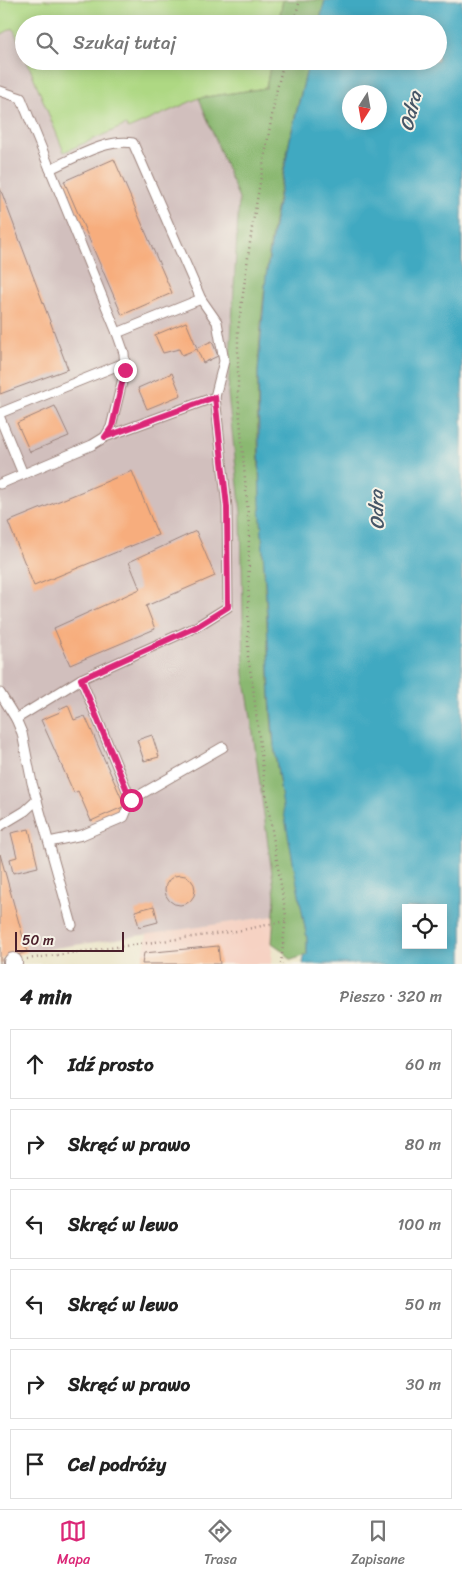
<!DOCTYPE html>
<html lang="pl">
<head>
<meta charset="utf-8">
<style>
	:root { --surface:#fff; --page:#f6f6f6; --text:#222; --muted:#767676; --line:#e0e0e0; --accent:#db2777 }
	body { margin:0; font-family:Sriracha,sans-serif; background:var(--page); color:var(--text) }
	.controls { position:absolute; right:15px; bottom:15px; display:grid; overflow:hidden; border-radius:0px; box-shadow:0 2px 12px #0003 }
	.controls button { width:45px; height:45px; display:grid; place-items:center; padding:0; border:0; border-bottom:1px solid var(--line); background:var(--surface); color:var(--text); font:25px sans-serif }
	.compass { position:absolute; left:342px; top:85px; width:45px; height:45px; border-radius:50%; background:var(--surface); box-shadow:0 2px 12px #0003; rotate:191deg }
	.scale { position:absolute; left:15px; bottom:12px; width:109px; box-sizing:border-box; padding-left:5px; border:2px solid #4a1f2b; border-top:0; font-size:14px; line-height:18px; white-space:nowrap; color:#4a1f2b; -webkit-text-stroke:4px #f7f3e8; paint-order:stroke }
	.stop { position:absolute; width:15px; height:15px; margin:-11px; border:4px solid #db2777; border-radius:50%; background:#fff }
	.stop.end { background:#db2777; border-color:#fff; box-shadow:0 1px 5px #0008 }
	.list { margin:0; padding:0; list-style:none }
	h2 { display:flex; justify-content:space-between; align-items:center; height:65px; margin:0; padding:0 20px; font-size:21px }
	h2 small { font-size:16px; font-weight:400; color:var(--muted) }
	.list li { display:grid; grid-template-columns:32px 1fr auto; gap:15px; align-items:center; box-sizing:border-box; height:70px; margin:0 10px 10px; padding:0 10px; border:1px solid var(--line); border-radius:0px }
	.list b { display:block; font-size:19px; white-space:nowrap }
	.list em { font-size:16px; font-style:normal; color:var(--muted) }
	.icon { flex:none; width:28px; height:28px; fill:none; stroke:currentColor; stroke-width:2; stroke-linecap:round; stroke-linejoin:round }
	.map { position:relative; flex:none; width:462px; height:964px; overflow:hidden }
	.search { position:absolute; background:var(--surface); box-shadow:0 2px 12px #0003; left:15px; right:15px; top:15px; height:55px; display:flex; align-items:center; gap:12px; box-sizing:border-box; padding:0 18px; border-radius:28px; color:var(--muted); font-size:19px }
	.sheet { height:545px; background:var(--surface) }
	nav { display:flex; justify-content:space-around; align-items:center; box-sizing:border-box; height:70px; border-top:1px solid var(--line); background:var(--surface); font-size:14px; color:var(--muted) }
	nav a { display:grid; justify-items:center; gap:2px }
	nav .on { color:var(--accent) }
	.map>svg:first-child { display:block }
	.built { fill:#f6d2c3 }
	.industrial { fill:#d1bfbd }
	.green { fill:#aed883; stroke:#7c7c57 }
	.forest { fill:#8ab871; stroke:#6a6c4e }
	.water { fill:#41a9c1; stroke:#466476; fill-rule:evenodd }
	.building { fill:#f7ad7d }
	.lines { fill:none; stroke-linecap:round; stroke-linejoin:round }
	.lane-casing { stroke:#9b827b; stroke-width:11 }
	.street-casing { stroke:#9b827b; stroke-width:20 }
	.path { stroke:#9b827b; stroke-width:2.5; stroke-dasharray:1 4; stroke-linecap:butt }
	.lane { stroke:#fff; stroke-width:9 }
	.street { stroke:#fff; stroke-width:18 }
	.route { stroke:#db2777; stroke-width:6 }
	.labels { text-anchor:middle; stroke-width:4; stroke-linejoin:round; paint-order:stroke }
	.water-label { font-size:19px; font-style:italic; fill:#465667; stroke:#f7f3e8 }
</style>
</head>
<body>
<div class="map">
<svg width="462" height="964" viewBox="0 0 462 964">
	<rect width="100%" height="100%" fill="#f7f3e8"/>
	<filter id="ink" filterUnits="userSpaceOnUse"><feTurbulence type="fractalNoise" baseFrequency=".02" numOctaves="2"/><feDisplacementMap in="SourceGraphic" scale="10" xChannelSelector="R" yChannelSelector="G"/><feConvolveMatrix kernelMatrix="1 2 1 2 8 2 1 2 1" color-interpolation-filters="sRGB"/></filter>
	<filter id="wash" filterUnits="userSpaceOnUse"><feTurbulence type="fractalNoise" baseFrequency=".0096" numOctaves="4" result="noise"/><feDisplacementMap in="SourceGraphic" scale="20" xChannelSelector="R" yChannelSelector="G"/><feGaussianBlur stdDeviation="1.12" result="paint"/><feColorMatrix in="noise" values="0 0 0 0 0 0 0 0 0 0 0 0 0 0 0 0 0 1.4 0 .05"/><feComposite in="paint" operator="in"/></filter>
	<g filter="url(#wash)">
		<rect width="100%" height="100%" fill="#ece6cb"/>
		<path class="built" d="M274,916L271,964H142L147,934Z"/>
		<path class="industrial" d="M13,28L24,53V61H27L126,125L128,129L199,98L239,199L228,394L241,513L244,674L250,711L275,896L274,916L27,952L2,958L3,964H0V35Z"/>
		<g class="green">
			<path d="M0,0H283L278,24H24V53L13,28L0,35Z"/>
			<path d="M27,61H271L266,88L199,98L128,129L126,125L64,152Z"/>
		</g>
		<g class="forest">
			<path d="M283,0H325L319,24H278Z"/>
			<path d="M271,61H309C303,87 295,113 290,139C273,215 261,295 258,373C256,450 262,527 266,604C269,651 268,699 274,746C283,811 296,875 307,939V955L291,960L282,950L272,943L275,896L250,711L244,674L241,513L228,394L239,199L199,98L266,88Z"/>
		</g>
		<path class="water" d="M325,0H462V964H303L304,956L307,955V939L283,807L274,745L270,696L267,613L260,504L258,373L266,277L275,220L290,139L309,61H438V24H319ZM350,92H380V122H350ZM406,908H443V945H406Z"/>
		<g id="blocks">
			<g class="building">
				<path d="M114,159L172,293L122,315L64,181Z"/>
				<path d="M0,188L68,369L0,394Z"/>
				<path d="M186,322L197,348L212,341L218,356L203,363L197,349L182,355L179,349L163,353L155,335Z"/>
				<path d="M172,373L181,395L147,409L138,388Z"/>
				<path d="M55,406L69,436L30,452L17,423Z"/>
				<path d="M132,471L158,535L34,586L8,522Z"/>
				<path d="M196,531L215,576L146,606L155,629L70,665L54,628L140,589L129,562Z"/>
				<path d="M68,705L74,720L85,716L125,806L91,821L78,791L74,793L41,720L60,712L59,709Z"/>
				<path d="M152,735L159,757L144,761L137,740Z"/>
				<path d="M29,829L38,867L13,873L10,859L17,857L11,833Z"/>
				<path d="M0,854L27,952L2,959L3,964H0Z"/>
				<circle cx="180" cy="890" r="15"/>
				<path d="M154,906L158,922L139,927L135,911Z"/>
				<path d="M218,946L220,964H142L144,953Z"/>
			</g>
		</g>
	</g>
	<g filter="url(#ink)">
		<use href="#blocks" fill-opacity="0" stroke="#9b827b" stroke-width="1"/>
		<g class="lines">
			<g class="lane-casing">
				<g id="lane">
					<path d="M0,91L21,98L117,333L124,353L125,370L111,427L105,437L92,445L0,484"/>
					<path d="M50,169C73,159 107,138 133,143L201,299L117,333"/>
					<path d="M0,413L124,363"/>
					<path d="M0,418L23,474"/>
					<path d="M105,437L215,397L224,361L217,322L201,299"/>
					<path d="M0,693L16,719L22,733L32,783L72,925"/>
					<path d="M16,719L81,679L196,627L228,607L227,507L215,397"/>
					<path d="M131,800L223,747"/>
					<path d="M0,826L25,811L37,800"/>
					<path d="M49,842L82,835L124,817L131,800L81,679"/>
				</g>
			</g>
			<g class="street-casing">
				<path id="street" d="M13,962V964"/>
			</g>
			<g class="path">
				<path d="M293,24L300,0"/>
				<path d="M27,959L237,931L286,921"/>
				<path d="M281,964L286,916L265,787L253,687L248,657L249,527L238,395V330L252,228L276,93L284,61"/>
			</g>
			<use href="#lane" class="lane"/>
			<use href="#street" class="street"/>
		</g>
	</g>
	<g class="lines" filter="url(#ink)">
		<path class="route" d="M125,370L112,427L105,437L215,397L227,507L228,607L196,627L81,679L131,800"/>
	</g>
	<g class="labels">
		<g class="water-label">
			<text transform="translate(410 111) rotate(-76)" y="7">Odra</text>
			<text transform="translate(376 510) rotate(-92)" y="7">Odra</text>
		</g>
	</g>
</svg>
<div class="controls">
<button><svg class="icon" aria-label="locate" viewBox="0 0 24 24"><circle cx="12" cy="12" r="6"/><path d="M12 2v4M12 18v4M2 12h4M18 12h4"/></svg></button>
</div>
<svg class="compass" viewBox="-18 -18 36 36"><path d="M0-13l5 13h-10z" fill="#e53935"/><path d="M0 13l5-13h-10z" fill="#767676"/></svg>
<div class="scale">50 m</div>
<div class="stop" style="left:131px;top:800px"></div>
<div class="stop end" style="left:125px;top:370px"></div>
<div class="search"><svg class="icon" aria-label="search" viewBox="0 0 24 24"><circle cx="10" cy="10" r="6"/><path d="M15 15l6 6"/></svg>Szukaj tutaj</div>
</div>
<section class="sheet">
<h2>4 min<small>Pieszo · 320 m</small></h2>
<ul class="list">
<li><svg class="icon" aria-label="ahead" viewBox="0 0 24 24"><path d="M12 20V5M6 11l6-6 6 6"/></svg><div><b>Idź prosto</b></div><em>60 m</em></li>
<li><svg class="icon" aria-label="right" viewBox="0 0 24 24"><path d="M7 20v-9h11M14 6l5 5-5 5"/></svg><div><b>Skręć w prawo</b></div><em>80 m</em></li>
<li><svg class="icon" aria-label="left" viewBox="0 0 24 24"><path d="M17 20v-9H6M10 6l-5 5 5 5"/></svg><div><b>Skręć w lewo</b></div><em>100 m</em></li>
<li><svg class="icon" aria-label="left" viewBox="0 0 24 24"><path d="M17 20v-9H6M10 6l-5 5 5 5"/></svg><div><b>Skręć w lewo</b></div><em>50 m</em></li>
<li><svg class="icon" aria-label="right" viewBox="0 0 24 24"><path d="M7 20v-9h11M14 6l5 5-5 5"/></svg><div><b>Skręć w prawo</b></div><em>30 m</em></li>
<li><svg class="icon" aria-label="arrive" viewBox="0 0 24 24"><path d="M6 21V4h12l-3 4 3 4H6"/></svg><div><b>Cel podróży</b></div></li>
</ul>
</section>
<nav>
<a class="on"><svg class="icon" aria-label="map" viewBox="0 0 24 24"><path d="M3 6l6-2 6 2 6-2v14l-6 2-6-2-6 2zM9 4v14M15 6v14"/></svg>Mapa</a>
<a><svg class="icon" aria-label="directions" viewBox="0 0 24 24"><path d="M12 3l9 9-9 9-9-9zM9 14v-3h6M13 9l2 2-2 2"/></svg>Trasa</a>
<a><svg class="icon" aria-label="saved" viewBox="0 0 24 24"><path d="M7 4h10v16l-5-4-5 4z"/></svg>Zapisane</a>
</nav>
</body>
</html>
